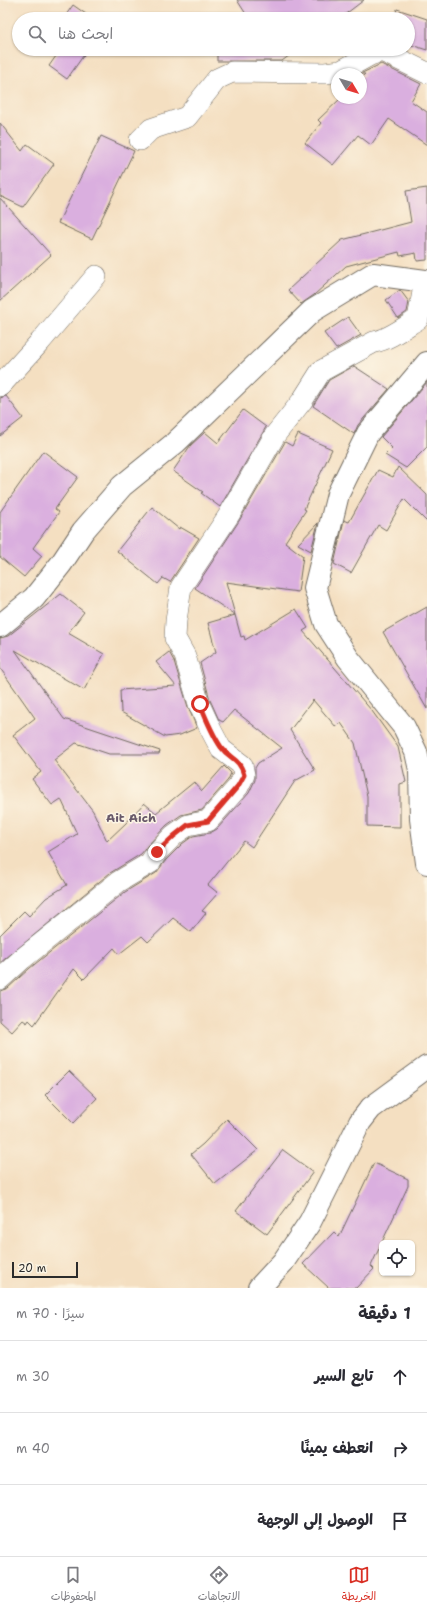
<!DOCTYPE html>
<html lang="ar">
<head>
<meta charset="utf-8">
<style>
	:root { --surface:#fff; --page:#f7f7f7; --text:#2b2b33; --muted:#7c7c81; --line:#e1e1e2; --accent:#d93025 }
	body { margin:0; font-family:"Shantell Sans","Playpen Sans Arabic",sans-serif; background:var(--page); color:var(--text); direction:rtl }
	.controls { position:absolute; right:12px; bottom:12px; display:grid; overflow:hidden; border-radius:6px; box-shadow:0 1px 3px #0004 }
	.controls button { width:36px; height:36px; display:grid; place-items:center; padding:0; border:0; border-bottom:1px solid var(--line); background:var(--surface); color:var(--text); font:20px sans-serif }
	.compass { position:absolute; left:331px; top:68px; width:36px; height:36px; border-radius:50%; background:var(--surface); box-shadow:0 1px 3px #0004; rotate:128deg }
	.scale { position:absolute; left:12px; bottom:10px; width:66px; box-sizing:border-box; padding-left:4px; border:2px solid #2b2b2b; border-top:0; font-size:11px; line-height:14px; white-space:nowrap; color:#2b2b2b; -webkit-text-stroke:3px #fcf5e5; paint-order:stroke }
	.stop { position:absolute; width:12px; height:12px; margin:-9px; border:3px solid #d93025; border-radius:50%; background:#fff }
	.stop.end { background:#d93025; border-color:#fff; box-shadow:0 1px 4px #0008 }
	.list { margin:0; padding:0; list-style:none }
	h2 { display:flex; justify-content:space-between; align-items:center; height:52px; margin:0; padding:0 16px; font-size:17px }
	h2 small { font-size:13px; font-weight:400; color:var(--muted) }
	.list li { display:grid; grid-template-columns:26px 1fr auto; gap:12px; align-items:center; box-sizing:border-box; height:72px; padding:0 16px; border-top:1px solid var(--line) }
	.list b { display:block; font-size:15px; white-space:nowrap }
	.list em { font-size:13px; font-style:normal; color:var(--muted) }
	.icon { flex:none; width:22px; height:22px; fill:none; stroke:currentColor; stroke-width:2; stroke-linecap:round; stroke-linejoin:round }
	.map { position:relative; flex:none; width:427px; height:1288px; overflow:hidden; direction:ltr }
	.search { position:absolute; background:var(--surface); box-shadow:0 1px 3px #0004; left:12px; right:12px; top:12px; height:44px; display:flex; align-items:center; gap:10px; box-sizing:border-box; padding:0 14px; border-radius:22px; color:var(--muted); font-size:15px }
	.sheet { height:268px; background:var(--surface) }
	nav { display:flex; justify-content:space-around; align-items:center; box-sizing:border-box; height:56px; border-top:1px solid var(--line); background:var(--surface); font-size:11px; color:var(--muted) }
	nav a { display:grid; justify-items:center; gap:2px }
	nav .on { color:var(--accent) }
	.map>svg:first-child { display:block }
	.building { fill:#daafdf }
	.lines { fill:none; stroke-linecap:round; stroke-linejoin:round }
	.minor-casing { stroke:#716a60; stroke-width:22 }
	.secondary-casing { stroke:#716a60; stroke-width:24 }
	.minor { stroke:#fff; stroke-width:21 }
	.secondary { stroke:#fff; stroke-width:22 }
	.route { stroke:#d93025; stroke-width:5 }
	.labels { text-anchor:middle; stroke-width:3; stroke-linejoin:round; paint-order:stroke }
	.quarter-label { font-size:12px; font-weight:bold; fill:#68596a; stroke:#fcf5e5 }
</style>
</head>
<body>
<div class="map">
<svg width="427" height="1288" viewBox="0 0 427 1288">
	<rect width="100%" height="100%" fill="#fcf5e5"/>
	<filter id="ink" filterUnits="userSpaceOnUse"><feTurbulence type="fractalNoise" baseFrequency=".025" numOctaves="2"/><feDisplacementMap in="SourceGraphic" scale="8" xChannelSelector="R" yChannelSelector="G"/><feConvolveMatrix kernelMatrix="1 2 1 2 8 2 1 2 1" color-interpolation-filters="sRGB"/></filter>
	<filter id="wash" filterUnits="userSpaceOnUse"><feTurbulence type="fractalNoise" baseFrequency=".012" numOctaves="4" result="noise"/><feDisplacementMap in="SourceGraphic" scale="16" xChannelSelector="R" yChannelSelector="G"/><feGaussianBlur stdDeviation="0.9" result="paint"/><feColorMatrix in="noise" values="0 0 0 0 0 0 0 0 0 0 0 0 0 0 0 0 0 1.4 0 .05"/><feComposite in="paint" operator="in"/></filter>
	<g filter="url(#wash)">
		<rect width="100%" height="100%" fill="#f4dfc1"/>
		<g id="blocks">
			<g class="building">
				<path d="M237,0H364L339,19L325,17L324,19H217V15L246,14Z"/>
				<path d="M73,5L93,19H63Z"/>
				<path d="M397,9L427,19V50L408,44V19H394Z"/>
				<path d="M61,49H88L67,79L49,66Z"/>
				<path d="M217,49H298L282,61H217Z"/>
				<path d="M381,64L421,84L411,101L427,112V145L389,119L371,145L358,135L333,165L305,143L321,123L318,120L341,98H361V78L365,74H360Z"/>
				<path d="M0,123L22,151L27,144L54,164L23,207L0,196Z"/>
				<path d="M101,136L134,151L92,239L58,223Z"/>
				<path d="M427,188V260L417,261L416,253L400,256L399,252L346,266L314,295L301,304L288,290L342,240L411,222L406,191Z"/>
				<path d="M0,198L51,255L0,301Z"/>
				<path d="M400,290L409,302L407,312L398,318L386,300Z"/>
				<path d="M348,317L361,335L336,349L324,333Z"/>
				<path d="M354,366L389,389L358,425L354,434L313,406L329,380Z"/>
				<path d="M427,382V447L406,468L385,455L392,448L381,437Z"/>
				<path d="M6,396L23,418L0,436V398Z"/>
				<path d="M243,410L266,427L220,507L201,493L203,492L173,471L190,446L205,432L218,443Z"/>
				<path d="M298,434L332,449L304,509L306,510L285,542L303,556L298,592L226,582L241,637L244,636L245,640L296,609L308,628L303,631L372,711L398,747L406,782L400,784V827L367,826V796L355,743L341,723L336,727L313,700L290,730L315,770L295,781L252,847L244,841L208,885L218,893L202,911L206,913L191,932L173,918L148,942L142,936L119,954L114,948L84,979L74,969L34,1025L29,1020L27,1023L23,1020L12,1032L0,1021V991L8,988L30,968L125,892L156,873L166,860L182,844L193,836L210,833L217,829L249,793L255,780V768L258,763L282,748L234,710L223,722L219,720L210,700L200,663L216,652L208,623L235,615L195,588L239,521L285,442L292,446Z"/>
				<path d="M43,451L78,477L55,509L59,512L33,548L42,556L24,577L0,557V512Z"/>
				<path d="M398,467L427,495V522L404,499L386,530L378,525L351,573L334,564L344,520L349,522L378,470L393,477Z"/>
				<path d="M152,507L179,529L180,527L199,538L170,582L163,578L158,584L117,551Z"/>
				<path d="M318,523L311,551L298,544Z"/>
				<path d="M61,594L84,612L68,633L104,654L84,690L15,650L64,719L160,751L159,754H109L76,743L54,760L93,811L107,841L126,823L144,803L156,813L194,782L202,791L224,766L231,773L228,780L202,810L181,815L167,825L149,844L141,854L110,873L0,963V935L24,911L29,916L46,898L67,885L48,852L77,834L61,799L52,805L32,779L41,772L13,735L35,718L0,668V638L8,636Z"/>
				<path d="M427,607V709L383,632Z"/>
				<path d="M169,652L174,661L188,707L197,728L180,735L165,737L121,712L120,690L176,686L156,662Z"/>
				<path d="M69,1071L97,1098L73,1123L45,1095Z"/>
				<path d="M227,1119L258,1150L215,1184L191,1154L203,1144Z"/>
				<path d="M283,1150L313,1172L267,1234L236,1211Z"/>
				<path d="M374,1163L408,1179V1186L371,1266L374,1269L356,1288H329L303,1264L334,1232L339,1237Z"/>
			</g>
		</g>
	</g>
	<g filter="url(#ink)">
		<use href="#blocks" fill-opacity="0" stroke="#716a60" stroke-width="1"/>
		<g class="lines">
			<g class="minor-casing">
				<g id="minor">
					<path d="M140,140L151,129L187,117L217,79L232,72L325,73L341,71L370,55L382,51L427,73"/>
					<path d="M0,386L40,342L96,276"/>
					<path d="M0,979L22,959L78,914L118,882L150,863L157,852L174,835L188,825L208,821L238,787L244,775L242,765L221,749L211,730L199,704L185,656L175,638L176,621L181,587L229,515L275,435L302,401L321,371L374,342C388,340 405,327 418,319L425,281"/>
				</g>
			</g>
			<g class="secondary-casing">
				<g id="secondary">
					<path d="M427,363L368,433L338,494L315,588L326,624L348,658L404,727L416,752L420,770L421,819L427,863"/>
					<path d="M0,626L34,598L61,564L83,531L122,486L175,443L312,311L373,274L425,281L427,284"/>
					<path d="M259,1288L283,1262L310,1222L360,1122L371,1108L427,1067"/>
				</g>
			</g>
			<use href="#minor" class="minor"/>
			<use href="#secondary" class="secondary"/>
		</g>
	</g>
	<g class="lines" filter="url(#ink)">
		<path class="route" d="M157,852L174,836L188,825L208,821L238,786L244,775C239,757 230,760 221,747C212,734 206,719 200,704"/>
	</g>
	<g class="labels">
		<g class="quarter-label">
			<text x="131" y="822">Ait Aich</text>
		</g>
	</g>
</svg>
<div class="controls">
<button><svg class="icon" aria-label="locate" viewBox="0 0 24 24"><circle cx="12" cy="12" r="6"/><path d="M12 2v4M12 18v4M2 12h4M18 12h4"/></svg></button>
</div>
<svg class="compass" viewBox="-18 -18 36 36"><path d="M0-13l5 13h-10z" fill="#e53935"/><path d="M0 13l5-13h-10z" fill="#7c7c81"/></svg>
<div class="scale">20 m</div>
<div class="stop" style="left:200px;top:704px"></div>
<div class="stop end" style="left:157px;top:852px"></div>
<div class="search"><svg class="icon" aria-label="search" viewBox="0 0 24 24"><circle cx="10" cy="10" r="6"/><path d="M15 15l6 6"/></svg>ابحث هنا</div>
</div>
<section class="sheet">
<h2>1 دقيقة<small>سيرًا · 70 m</small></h2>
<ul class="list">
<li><svg class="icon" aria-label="ahead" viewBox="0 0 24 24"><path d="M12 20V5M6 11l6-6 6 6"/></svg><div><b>تابع السير</b></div><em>30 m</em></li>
<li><svg class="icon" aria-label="right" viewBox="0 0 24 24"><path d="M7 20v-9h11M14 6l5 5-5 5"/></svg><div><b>انعطف يمينًا</b></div><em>40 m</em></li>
<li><svg class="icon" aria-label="arrive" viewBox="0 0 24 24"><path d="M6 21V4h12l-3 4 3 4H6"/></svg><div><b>الوصول إلى الوجهة</b></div></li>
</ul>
</section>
<nav>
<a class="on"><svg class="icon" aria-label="map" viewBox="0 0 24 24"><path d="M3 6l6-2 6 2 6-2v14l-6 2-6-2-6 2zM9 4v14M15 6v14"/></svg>الخريطة</a>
<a><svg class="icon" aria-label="directions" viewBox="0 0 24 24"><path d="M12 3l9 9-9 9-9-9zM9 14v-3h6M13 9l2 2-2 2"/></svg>الاتجاهات</a>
<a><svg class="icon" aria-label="saved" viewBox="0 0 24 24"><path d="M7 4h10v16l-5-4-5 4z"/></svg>المحفوظات</a>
</nav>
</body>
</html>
